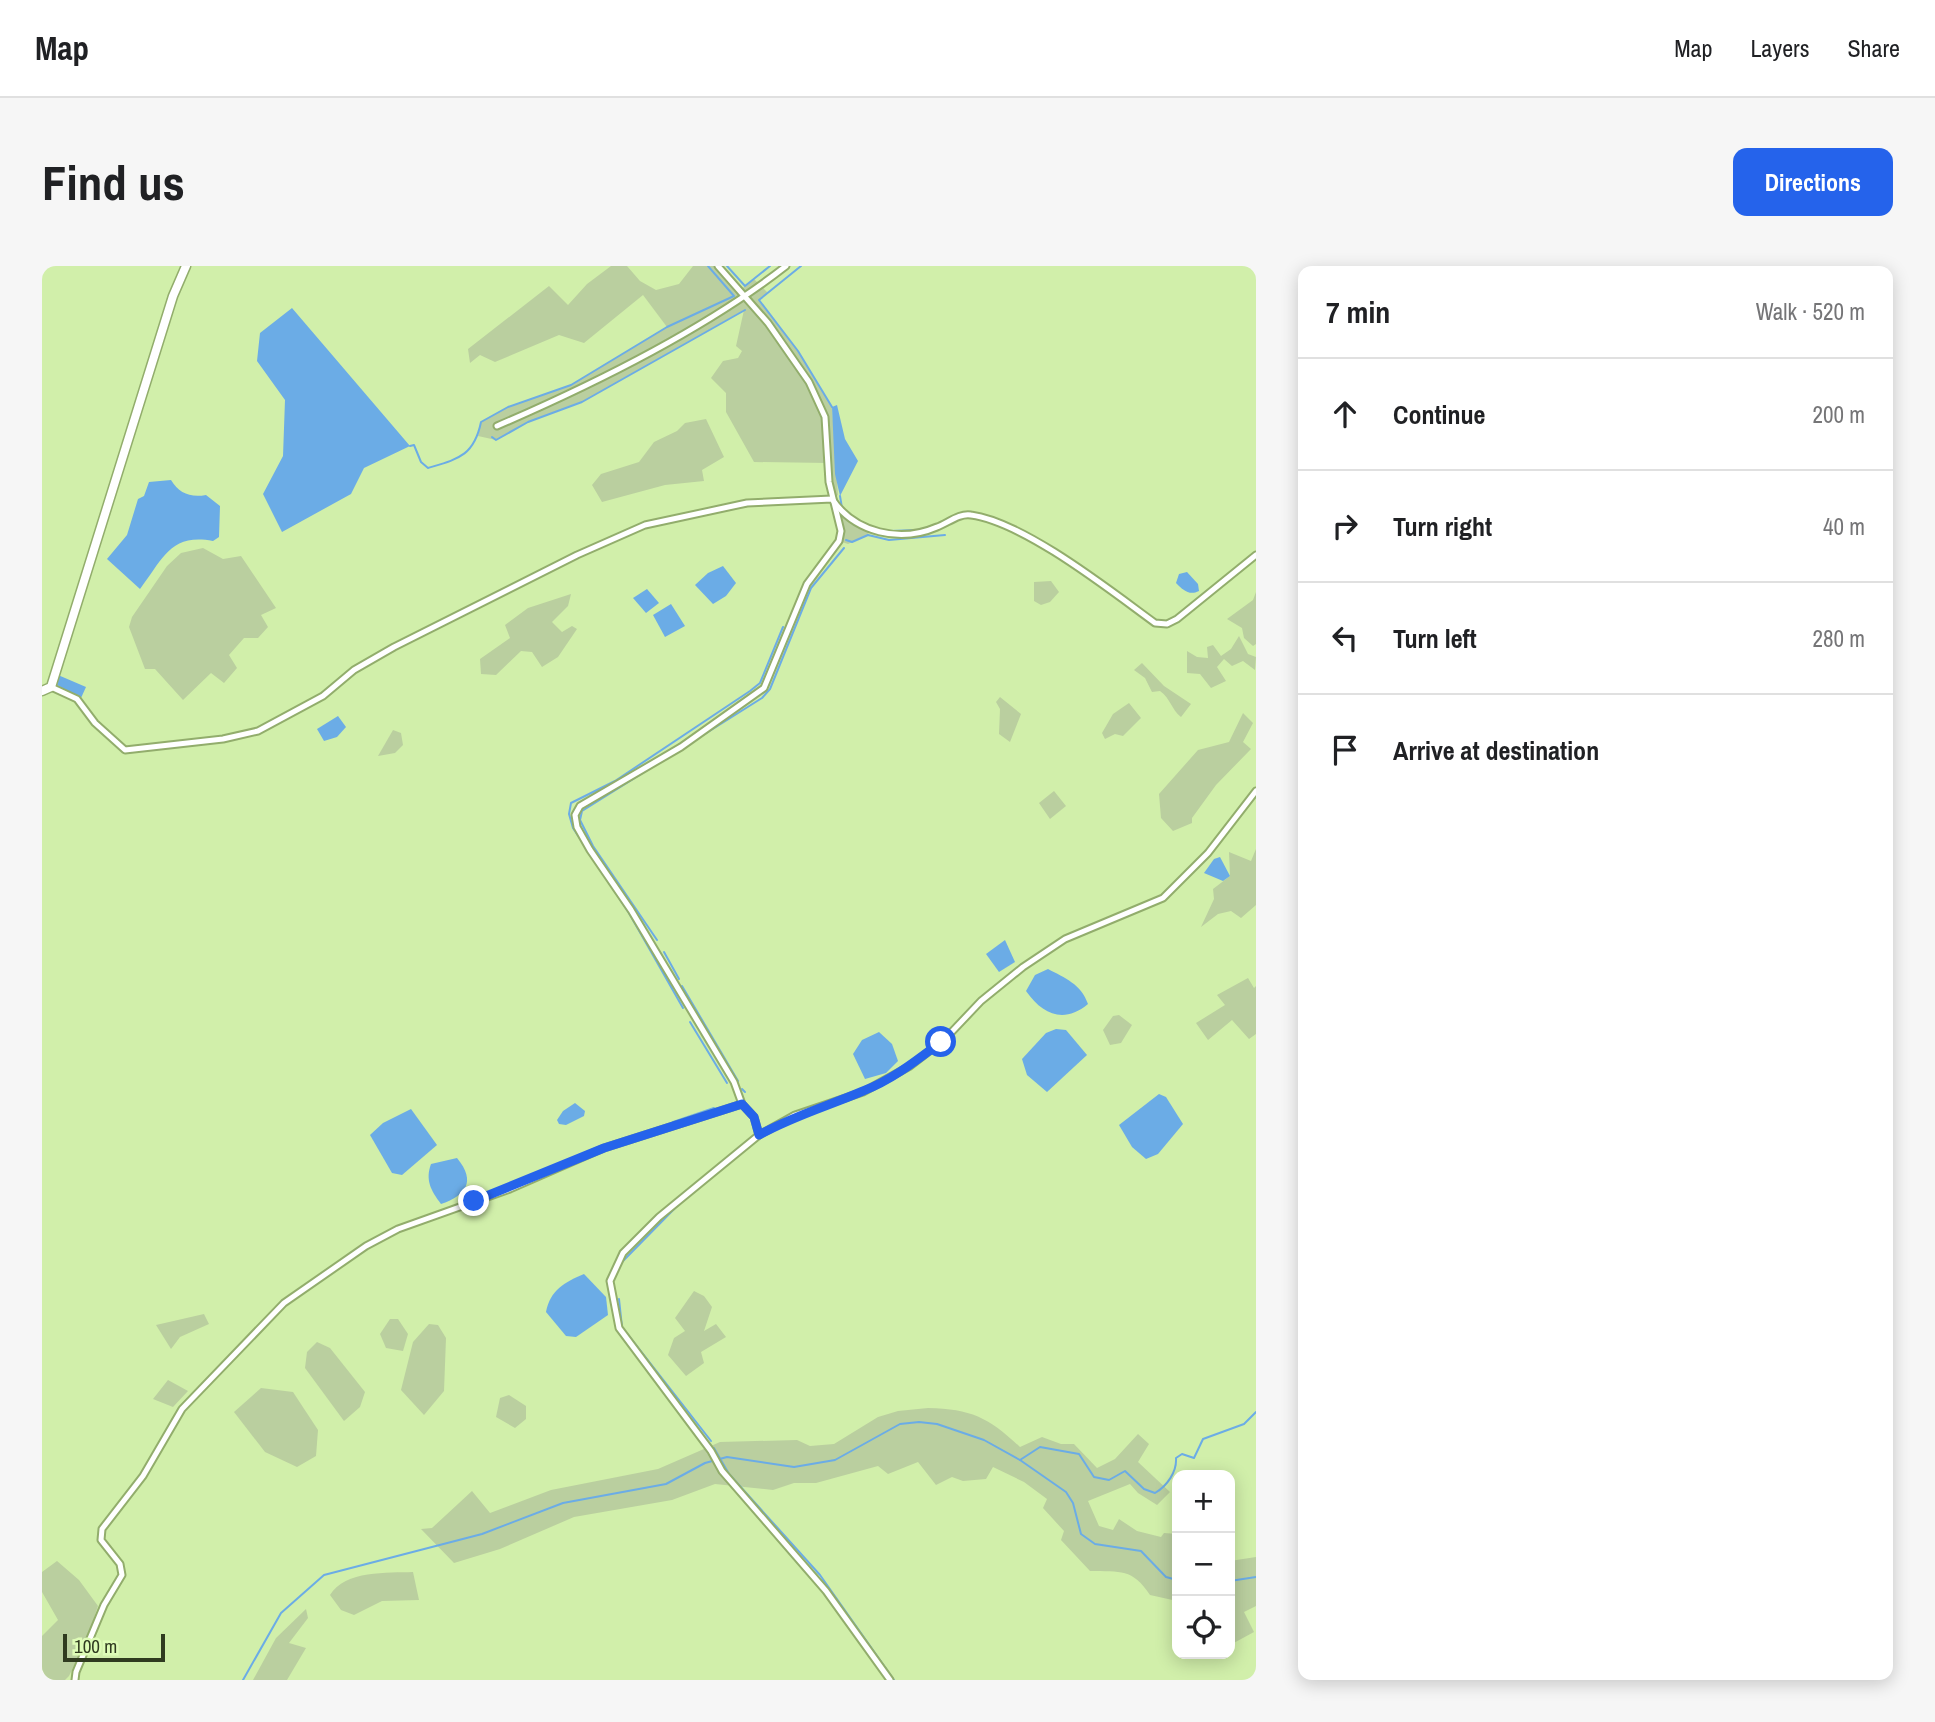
<!DOCTYPE html>
<html lang="en">
<head>
<meta charset="utf-8">
<style>
	:root { --surface:#fff; --page:#f6f6f6; --text:#202124; --muted:#757577; --line:#e0e0e0; --accent:#2563eb }
	body { margin:0; font-family:"Archivo Narrow",sans-serif; background:var(--page); color:var(--text) }
	.controls { position:absolute; right:21px; bottom:21px; display:grid; overflow:hidden; border-radius:14px; box-shadow:0 4px 18px #0003 }
	.controls button { width:63px; height:63px; display:grid; place-items:center; padding:0; border:0; border-bottom:2px solid var(--line); background:var(--surface); color:var(--text); font:35px sans-serif }
	.scale { position:absolute; left:21px; bottom:18px; width:102px; box-sizing:border-box; padding-left:7px; border:4px solid #303b20; border-top:0; font-size:19px; line-height:24px; white-space:nowrap; color:#303b20; -webkit-text-stroke:5px #defcb7; paint-order:stroke }
	.stop { position:absolute; width:21px; height:21px; margin:-16px; border:5px solid #2563eb; border-radius:50%; background:#fff }
	.stop.end { background:#2563eb; border-color:#fff; box-shadow:0 2px 7px #0008 }
	.list { margin:0; padding:0; list-style:none }
	h2 { display:flex; justify-content:space-between; align-items:center; height:91px; margin:0; padding:0 28px; font-size:30px }
	h2 small { font-size:23px; font-weight:400; color:var(--muted) }
	.list li { display:grid; grid-template-columns:46px 1fr auto; gap:21px; align-items:center; box-sizing:border-box; height:112px; padding:0 28px; border-top:2px solid var(--line) }
	.list b { display:block; font-size:26px; white-space:nowrap }
	.list em { font-size:23px; font-style:normal; color:var(--muted) }
	.icon { flex:none; width:38px; height:38px; fill:none; stroke:currentColor; stroke-width:2; stroke-linecap:round; stroke-linejoin:round }
	.map { position:relative; flex:none; width:1214px; height:1414px; overflow:hidden; border-radius:14px }
	header { display:flex; align-items:center; gap:42px; box-sizing:border-box; height:98px; padding:0 35px; background:var(--surface); border-bottom:2px solid var(--line) }
	header strong { font-size:33px }
	nav { display:flex; gap:38px; margin-inline-start:auto; font-size:24px }
	.intro { display:flex; align-items:center; justify-content:space-between; box-sizing:border-box; height:168px; padding:0 42px }
	h1 { margin:0; font-size:49px }
	.button { padding:18px 32px; border-radius:14px; background:var(--accent); color:#fff; font-size:24px; font-weight:700 }
	main { display:flex; gap:42px; padding:0 42px }
	aside { flex:1; background:var(--surface); border-radius:14px; box-shadow:0 4px 18px #0003 }
	.map>svg:first-child { display:block }
	.green { fill:#bacf9f }
	.water { fill:#6bace6 }
	.lines { fill:none; stroke-linecap:round; stroke-linejoin:round }
	.stream { stroke:#6bace6; stroke-width:2 }
	.street-casing { stroke:#92ad6c; stroke-width:9 }
	.secondary-casing { stroke:#92ad6c; stroke-width:11 }
	.street { stroke:#fff; stroke-width:5 }
	.secondary { stroke:#fff; stroke-width:8 }
	.route { stroke:#2563eb; stroke-width:9 }
</style>
</head>
<body>
<header>
<strong>Map</strong>
<nav><a>Map</a><a>Layers</a><a>Share</a></nav>
</header>
<div class="intro"><h1>Find us</h1><a class="button">Directions</a></div>
<main>
<div class="map">
<svg width="1214" height="1414" viewBox="0 0 1214 1414">
	<rect width="100%" height="100%" fill="#d1efaa"/>
	<g class="green">
		<path d="M569,0H585L598,15L614,24L637,18L651,0H676L698,24L712,13L726,27L717,34L756,85L790,141L796,229L790,234L805,252L828,263L826,269L806,278L797,275C801,252 787,222 786,197L712,196L684,146V127L669,112L681,95L696,92L700,85L694,80L702,44L540,136L486,156L454,174L436,170L439,156L466,141L529,119L625,61L601,29L542,77L517,69L453,96L438,89L428,97L426,83L507,20L526,39L545,18Z"/>
		<path d="M664,153L682,191L660,204L662,215L623,219L560,236L550,219L559,208L597,196L612,176L635,165L643,157Z"/>
		<path d="M161,282L181,293L199,290L234,342L219,349L226,361L216,372H202L187,389L195,402L182,417L169,407L141,434L113,403H103L87,361L90,351L125,300L139,287Z"/>
		<path d="M1009,315L1017,326L1008,336L999,339L992,335V316Z"/>
		<path d="M1214,326V378L1211,380L1202,372L1200,362L1185,353L1211,334Z"/>
		<path d="M529,328L526,340L510,356L520,366L530,360L535,363L516,391L500,401L490,386L479,385L454,409L439,408L438,393L468,372L463,359L486,342Z"/>
		<path d="M1197,370L1206,388L1214,391L1213,404L1201,395L1190,400L1182,393L1175,401L1184,415L1169,422L1158,408L1145,407V385L1155,391L1166,392L1165,381L1171,379L1179,390L1189,383Z"/>
		<path d="M1100,397L1122,420L1149,438L1139,451C1129,443 1129,433 1118,425L1110,426L1103,412L1092,404Z"/>
		<path d="M958,431L979,448L968,476L957,468L958,443L954,436Z"/>
		<path d="M1087,437L1099,452L1081,470L1073,468L1063,473L1060,467L1071,448Z"/>
		<path d="M1201,447L1211,457L1201,476L1209,483L1174,519L1150,552V557L1131,565L1119,552L1117,528L1156,484L1187,476Z"/>
		<path d="M351,464L359,467L361,479L353,487L336,490Z"/>
		<path d="M1012,525L1024,540L1008,553L997,537Z"/>
		<path d="M1214,583V639L1199,652L1189,645L1176,648L1159,661L1172,633L1171,623L1188,610L1187,586L1209,595Z"/>
		<path d="M1206,712L1212,722L1214,720V768L1207,773L1190,754L1166,774L1154,757L1183,739L1175,729Z"/>
		<path d="M1077,749L1090,759L1079,777L1068,779L1061,764L1071,750Z"/>
		<path d="M652,1025L662,1030L670,1041L662,1065L674,1058L684,1071L659,1086L662,1097L644,1110L626,1089L632,1072L643,1065L633,1052Z"/>
		<path d="M162,1048L167,1058L138,1071L129,1083L114,1059Z"/>
		<path d="M348,1053H356L366,1068L361,1085L344,1082L338,1068Z"/>
		<path d="M387,1058L396,1059L404,1072L402,1125L382,1149L359,1124L371,1076Z"/>
		<path d="M275,1076L288,1082L323,1126L318,1141L302,1155L263,1102L265,1086Z"/>
		<path d="M126,1114L146,1125L131,1141L111,1133Z"/>
		<path d="M219,1122L251,1126L276,1164L274,1190L255,1201L223,1186L192,1146Z"/>
		<path d="M467,1129L484,1140V1153L473,1162L454,1151L458,1132Z"/>
		<path d="M886,1142C930,1143 947,1152 978,1181L1000,1171L1019,1178H1032L1055,1202L1073,1193L1096,1168L1107,1178L1096,1196L1128,1226L1115,1239L1096,1227L1088,1218L1046,1235L1057,1260L1071,1264L1077,1253L1095,1265L1119,1271L1122,1267L1135,1268V1335L1108,1329C1090,1302 1079,1306 1048,1305L1019,1274L1022,1265L1001,1242L1005,1233L982,1216L951,1201L944,1213L921,1215L910,1211L894,1219L876,1196L846,1208L836,1200L774,1217H752L731,1224L673,1218L630,1234L532,1251L458,1283L412,1297L379,1263L390,1262L430,1225L448,1247L509,1224L616,1203L678,1176L755,1174L768,1180L792,1178L836,1151L856,1145Z"/>
		<path d="M1214,1291V1340L1202,1346L1212,1366L1188,1379V1295Z"/>
		<path d="M15,1295L37,1314L56,1340L45,1373L27,1410L23,1414H7L0,1406V1370L16,1354L0,1326V1306Z"/>
		<path d="M371,1306L377,1334L340,1335L312,1349L299,1344L288,1329C303,1304 346,1307 371,1306Z"/>
		<path d="M264,1343L266,1352L247,1377L264,1382L245,1414H211L234,1372Z"/>
	</g>
	<g class="water">
		<path d="M250,42L368,180L322,202L309,228L240,266L221,228L241,190L243,134L215,95L218,67Z"/>
		<path d="M795,139L803,173L816,195L798,230L793,208L790,141Z"/>
		<path d="M129,214C137,227 148,232 164,229L178,240L177,271L171,275C128,267 121,293 98,323L65,293L85,269L96,233L102,230L107,216Z"/>
		<path d="M681,300L694,317L684,330L671,338L653,319L666,307Z"/>
		<path d="M1145,306L1156,318L1157,325C1147,330 1141,324 1134,317L1137,308Z"/>
		<path d="M605,323L617,337L604,347L591,332Z"/>
		<path d="M629,338L643,360L623,371L611,349Z"/>
		<path d="M16,409L44,421L39,432L15,419Z"/>
		<path d="M296,450L304,461L295,471L282,475L275,463Z"/>
		<path d="M1178,591L1188,610L1181,615L1162,607L1172,593Z"/>
		<path d="M963,674L973,696L957,706L944,688Z"/>
		<path d="M1006,703C1023,712 1039,718 1046,738C1022,758 1001,749 984,725L993,709Z"/>
		<path d="M1014,763L1024,764L1045,789L1005,826L985,809L980,793L1004,767Z"/>
		<path d="M837,766L850,778L856,795L844,807L823,813L811,788L820,774Z"/>
		<path d="M1117,828L1124,831L1141,858L1116,888L1104,893L1090,881L1077,859Z"/>
		<path d="M533,837L543,845L542,850L524,859L517,858L515,854L521,845Z"/>
		<path d="M369,843L395,879L360,909L350,907L328,869L341,857Z"/>
		<path d="M415,892C435,916 423,930 399,938C389,925 383,914 389,898Z"/>
		<path d="M542,1008L564,1031L566,1049L534,1071L524,1070L504,1046C508,1024 523,1016 542,1008Z"/>
	</g>
	<g class="lines">
		<g class="stream">
			<path d="M685,0L703,20L728,0"/>
			<path d="M759,0L717,34L756,85L790,141"/>
			<path d="M450,171L454,174L486,156L540,136L703,44"/>
			<path d="M368,180L372,179L379,196L386,202C416,193 432,190 439,156L466,141L529,119L625,61L692,30L666,0"/>
			<path d="M798,230L800,242"/>
			<path d="M848,265L876,264L891,260"/>
			<path d="M804,274L810,276L826,269L847,274L903,269"/>
			<path d="M615,674L551,580L538,554L540,545L720,432L728,423L769,322L802,282"/>
			<path d="M622,686L637,713"/>
			<path d="M640,720L696,815"/>
			<path d="M641,742L587,647L531,562L527,548L529,537L573,515L708,425L718,417L741,361"/>
			<path d="M648,756L685,817"/>
			<path d="M700,823L703,826"/>
			<path d="M631,856L672,842"/>
			<path d="M580,996L638,937"/>
			<path d="M577,1033L580,1061L669,1175"/>
			<path d="M672,1182L687,1208L778,1309L852,1414"/>
			<path d="M978,1194L998,1181L1037,1188L1052,1211L1067,1214L1083,1205L1102,1223L1113,1227C1125,1220 1135,1206 1134,1192L1140,1188L1152,1192L1161,1173L1202,1158L1214,1146"/>
			<path d="M1188,1315L1214,1311"/>
			<path d="M201,1414L239,1347L282,1309L440,1268L521,1237L624,1218L663,1197L685,1191L752,1201L793,1194L858,1158L877,1156L895,1158L942,1174L978,1194L1024,1226L1031,1237L1039,1268L1053,1278L1099,1285L1124,1311L1135,1314"/>
		</g>
		<g class="street-casing">
			<g id="street">
				<path d="M676,0L726,57L767,116L783,151L787,216L799,265L797,275L765,318L722,422L639,481L538,540L533,549L535,561L548,584L589,644L692,816L700,838"/>
				<path d="M455,160C550,119 662,64 744,0"/>
				<path d="M9,421L35,433L53,457L83,484L181,473L216,465L281,430L312,404L352,381L535,289L603,259L705,237L790,233C813,267 858,277 895,261C906,257 917,247 929,249C982,256 1069,325 1113,357L1125,358L1135,353L1214,289"/>
				<path d="M717,869L617,951L581,987L568,1015L577,1062L669,1185L680,1205L784,1325L848,1414"/>
				<path d="M33,1414L34,1406L62,1339L80,1309L78,1298L59,1274L60,1263L101,1210L140,1143L242,1037L324,980L356,963L468,923L562,882L700,838L712,851L717,869L753,849L821,826L868,800L903,773L939,735L981,701L1023,673L1121,632L1166,587L1214,525"/>
			</g>
		</g>
		<g class="secondary-casing">
			<path id="secondary" d="M0,425L9,421L131,30L144,0"/>
		</g>
		<use href="#street" class="street"/>
		<use href="#secondary" class="secondary"/>
	</g>
	<g class="lines">
		<path class="route" d="M432,935L562,882L700,838L712,851L717,869C751,850 786,840 821,825C850,814 875,794 899,776"/>
	</g>
</svg>
<div class="controls">
<button>+</button>
<button>−</button>
<button><svg class="icon" aria-label="locate" viewBox="0 0 24 24"><circle cx="12" cy="12" r="6"/><path d="M12 2v4M12 18v4M2 12h4M18 12h4"/></svg></button>
</div>
<div class="scale">100 m</div>
<div class="stop" style="left:899px;top:776px"></div>
<div class="stop end" style="left:432px;top:935px"></div>
</div>
<aside>
<h2>7 min<small>Walk · 520 m</small></h2>
<ul class="list">
<li><svg class="icon" aria-label="ahead" viewBox="0 0 24 24"><path d="M12 20V5M6 11l6-6 6 6"/></svg><div><b>Continue</b></div><em>200 m</em></li>
<li><svg class="icon" aria-label="right" viewBox="0 0 24 24"><path d="M7 20v-9h11M14 6l5 5-5 5"/></svg><div><b>Turn right</b></div><em>40 m</em></li>
<li><svg class="icon" aria-label="left" viewBox="0 0 24 24"><path d="M17 20v-9H6M10 6l-5 5 5 5"/></svg><div><b>Turn left</b></div><em>280 m</em></li>
<li><svg class="icon" aria-label="arrive" viewBox="0 0 24 24"><path d="M6 21V4h12l-3 4 3 4H6"/></svg><div><b>Arrive at destination</b></div></li>
</ul>
</aside>
</main>
</body>
</html>
